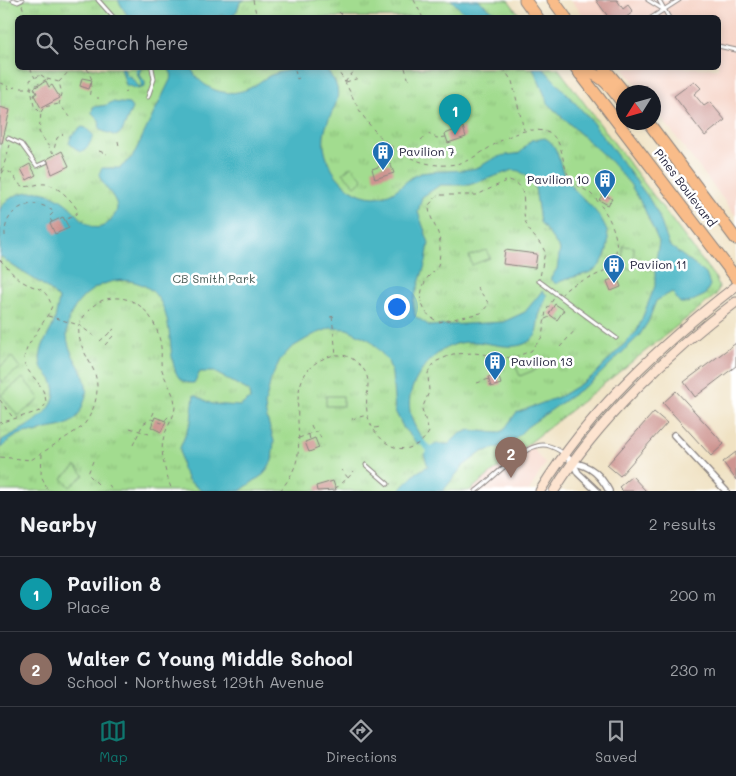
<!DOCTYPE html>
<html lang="en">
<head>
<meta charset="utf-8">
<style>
	:root { --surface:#171b24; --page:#20242c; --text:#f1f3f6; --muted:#9ea1a6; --line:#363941; --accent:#0f766e }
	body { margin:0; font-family:Mali,sans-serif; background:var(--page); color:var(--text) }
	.compass { position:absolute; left:616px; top:85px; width:45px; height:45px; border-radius:50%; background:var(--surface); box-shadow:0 2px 8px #0003; rotate:233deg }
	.you { position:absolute; left:396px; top:306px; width:18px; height:18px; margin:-12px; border:4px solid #fff; border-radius:50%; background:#1a73e8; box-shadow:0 0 0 8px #1a73e833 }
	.badge { display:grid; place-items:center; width:32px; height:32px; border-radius:50%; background:var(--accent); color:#fff; font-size:16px; font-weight:700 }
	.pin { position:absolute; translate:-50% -41px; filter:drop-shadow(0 1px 2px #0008) }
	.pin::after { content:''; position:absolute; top:26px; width:18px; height:15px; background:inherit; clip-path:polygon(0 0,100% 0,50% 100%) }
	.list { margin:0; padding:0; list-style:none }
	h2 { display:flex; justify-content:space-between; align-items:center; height:65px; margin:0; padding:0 20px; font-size:21px }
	h2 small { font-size:16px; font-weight:400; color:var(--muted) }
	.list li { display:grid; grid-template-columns:32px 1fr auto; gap:15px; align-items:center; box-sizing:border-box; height:75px; padding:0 20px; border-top:1px solid var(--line) }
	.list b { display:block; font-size:19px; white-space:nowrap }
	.list p { margin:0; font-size:16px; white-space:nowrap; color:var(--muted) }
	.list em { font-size:16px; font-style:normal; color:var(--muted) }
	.icon { flex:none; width:28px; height:28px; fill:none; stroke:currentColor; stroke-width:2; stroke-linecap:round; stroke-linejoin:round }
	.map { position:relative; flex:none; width:736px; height:491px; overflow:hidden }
	.search { position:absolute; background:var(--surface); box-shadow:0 2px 8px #0003; left:15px; right:15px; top:15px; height:55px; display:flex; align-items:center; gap:12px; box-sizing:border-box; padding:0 18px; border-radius:8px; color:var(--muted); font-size:19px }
	.sheet { height:215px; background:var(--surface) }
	nav { display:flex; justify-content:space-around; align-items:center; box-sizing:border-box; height:70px; border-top:1px solid var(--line); background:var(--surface); font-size:14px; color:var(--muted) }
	nav a { display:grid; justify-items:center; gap:2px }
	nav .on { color:var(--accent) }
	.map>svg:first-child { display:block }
	.built { fill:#f6d2c4 }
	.park { fill:url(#park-tufts); stroke:#627f65 }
	.pitch { fill:#a2dc8f; stroke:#627f65 }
	.water { fill:#49b6c5; stroke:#366c80 }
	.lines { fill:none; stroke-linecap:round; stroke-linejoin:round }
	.canal { stroke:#49b6c5; stroke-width:6 }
	.building { fill:#cd9490 }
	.lane-casing { stroke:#89827f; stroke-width:5 }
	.street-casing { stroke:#89827f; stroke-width:8 }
	.secondary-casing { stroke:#89827f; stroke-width:11 }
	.highway-casing { stroke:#89827f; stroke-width:13 }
	.path { stroke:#89827f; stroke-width:1; stroke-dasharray:4 4; stroke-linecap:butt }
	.lane { stroke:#fff; stroke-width:3 }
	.street { stroke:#fff; stroke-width:5.5 }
	.secondary { stroke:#fde4d0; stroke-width:9 }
	.highway { stroke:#f9bc89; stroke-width:11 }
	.labels { text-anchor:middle; stroke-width:5; stroke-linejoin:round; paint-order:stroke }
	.poi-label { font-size:12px; fill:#22223b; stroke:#fff; text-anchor:start }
	.street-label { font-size:12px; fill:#22223b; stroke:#fff }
	.park-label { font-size:12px; fill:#485a54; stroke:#fff }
</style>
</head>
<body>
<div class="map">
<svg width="736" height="491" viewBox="0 0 736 491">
	<defs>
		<pattern id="park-tufts" width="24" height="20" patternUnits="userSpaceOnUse" patternTransform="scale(1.25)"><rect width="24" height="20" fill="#a2dc8f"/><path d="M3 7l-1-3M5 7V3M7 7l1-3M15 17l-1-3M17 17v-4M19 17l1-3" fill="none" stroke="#8bbc7c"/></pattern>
	</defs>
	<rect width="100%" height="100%" fill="#fff"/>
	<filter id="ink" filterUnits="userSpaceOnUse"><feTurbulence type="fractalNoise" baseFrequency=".02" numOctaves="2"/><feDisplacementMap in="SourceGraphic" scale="10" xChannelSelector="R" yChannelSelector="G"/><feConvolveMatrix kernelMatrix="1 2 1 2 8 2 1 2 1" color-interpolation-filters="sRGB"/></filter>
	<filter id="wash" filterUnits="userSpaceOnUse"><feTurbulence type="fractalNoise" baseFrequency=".0096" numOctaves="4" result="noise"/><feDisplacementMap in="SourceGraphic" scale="20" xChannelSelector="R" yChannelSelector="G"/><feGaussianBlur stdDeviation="1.12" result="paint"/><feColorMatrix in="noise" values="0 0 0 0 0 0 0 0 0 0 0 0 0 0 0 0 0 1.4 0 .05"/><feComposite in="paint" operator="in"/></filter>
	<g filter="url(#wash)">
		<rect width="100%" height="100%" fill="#f0e2c3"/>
		<g class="built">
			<path d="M571,0H736V216L654,108V92H642L623,68H718V18L585,17Z"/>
			<path d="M529,443L545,464L529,491H469Z"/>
		</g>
		<path class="park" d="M0,0H508L521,17L18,18V68H558L716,279L719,287L716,295L469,491H0Z"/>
		<g class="pitch">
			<path d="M351,166L363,179L355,186L343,173Z"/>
			<path d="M623,246L634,247L633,269L622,268Z"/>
			<path d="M486,250L490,258L472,265L469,256Z"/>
			<path d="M12,357L20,368L2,382L0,379V367Z"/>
			<path d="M534,361L537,369L520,376L516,367Z"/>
			<path d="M23,378L40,399L18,416L1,395Z"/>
			<rect x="326" y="396" width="17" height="10"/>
			<path d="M76,466L84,475L70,487L62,478Z"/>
		</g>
		<g class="water">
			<path d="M118,0H245L240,2L237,11L230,18L222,15L215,18L128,17Z"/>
			<path d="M451,0H478L501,17H468Z"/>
			<path d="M121,68H124L126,75L131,77L139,87L142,85L136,70L137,68H141L139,74L145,82V87L138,89L126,85Z"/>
			<path d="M169,68H191C202,90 227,99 250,88C257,85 262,79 269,76C281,70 315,65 326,70C352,97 327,110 324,136C320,167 353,206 386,195C400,191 408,176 421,173C437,170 454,172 471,169C481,168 488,160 498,157C505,154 513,155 520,153L531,140L545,138C561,146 558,169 568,182C584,203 617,221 606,253C604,259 601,265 596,269C584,277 568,276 556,284L550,279L557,269L560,249L540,222L534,181L519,171L513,170L469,185H440L422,197L418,212L429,243L426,262L413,302L415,316L430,326L503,322L525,312L542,291L547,295L539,316L536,335C519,356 492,341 470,342C443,342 423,364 413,386C405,406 411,424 424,440L419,445L404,429L395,411L392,374L388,361L370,340L347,329L331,328L313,335L291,348L280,360L271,379L265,404L266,415L274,441L272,461L264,474L240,491H202L189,481L182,469L180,448L191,421L194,395L212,404L240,406L250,399L249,391L214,372H200L194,383C152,387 193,292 130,281C100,276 65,303 67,336C69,363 97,377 82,407C81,410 79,415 77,417C64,431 50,425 36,433C23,429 9,440 0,449L2,440C20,429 64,413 53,383C49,372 37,371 41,353C42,344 49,334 53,325C56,317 57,308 59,299C42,280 19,273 0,256V209C7,199 17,193 29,192C44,190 58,196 70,207C82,218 93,238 110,221C113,217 117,213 117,207C116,195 101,186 99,174L102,168H120L133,156L172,76Z"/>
			<path d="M533,68H543L589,118L648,197L658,214L669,245L706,274L710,285L705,295L688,303H680L672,292L656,301L648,322L639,336L594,380L527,427L510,444L482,452L463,466L443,491H399L416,473L428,466L424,454L434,444H449L459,434L470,430L498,433L504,430L516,413L561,396L593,376L637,331L655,286V266L659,242L643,206L630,184L611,162L549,105Z"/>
			<path d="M112,102L129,104L132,108L122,132L116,136L100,130L99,120L92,113L93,107L107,105Z"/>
			<path d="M82,127L86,128L94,136L87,148L80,152L69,143L72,135Z"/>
		</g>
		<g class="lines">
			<path class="canal" d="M422,442L429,449"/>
		</g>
		<g id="blocks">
			<g class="building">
				<path d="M596,0H617L623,9L628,5L633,12L625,18H609Z"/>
				<path d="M82,78L92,80L89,89L80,86Z"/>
				<path d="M46,81L49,87L52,85L60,98L41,108L34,95L37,93L34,88Z"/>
				<path d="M694,81L701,88L694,94L704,106L710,102L725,120L705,136L674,96Z"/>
				<path d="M0,107L10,110L2,143H0Z"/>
				<path d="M463,127L466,137L448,143L445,134Z"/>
				<path d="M62,151L69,166L52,174L47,159Z"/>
				<path d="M390,163L394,173L375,179L372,169Z"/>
				<path d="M30,164L36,175L27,180L21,169Z"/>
				<path d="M603,194L612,199L608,205L599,200Z"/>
				<path d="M63,217L69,228L55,234L50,223Z"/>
				<path d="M505,250L537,254L535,268L503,264Z"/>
				<path d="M617,277L621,287L611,291L607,281Z"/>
				<path d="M555,304L564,310L557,320L549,314Z"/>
				<path d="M736,343V366L695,397L684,382Z"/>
				<path d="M498,374L501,384L491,387L488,377Z"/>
				<path d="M676,391L724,444L711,456L663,403Z"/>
				<path d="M654,412L667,423L620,476L607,465Z"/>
				<path d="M155,417L166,421L161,432L151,427Z"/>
				<path d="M315,438L319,448L309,452L305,442Z"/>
				<path d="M736,452V480L723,462Z"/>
				<path d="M632,476L646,491H623L619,487Z"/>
				<path d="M333,481L336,490L317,491L316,486Z"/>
			</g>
		</g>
	</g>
	<g filter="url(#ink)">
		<use href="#blocks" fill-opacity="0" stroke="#89827f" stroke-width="1"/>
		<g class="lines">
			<g class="lane-casing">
				<g id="lane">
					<path d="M13,0L18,2L22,0"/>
					<path d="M98,0L114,18"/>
					<path d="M648,0L664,10"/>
					<path d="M659,0L669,18"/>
					<path d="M651,18L679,0"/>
					<path d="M718,46L736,50"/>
					<path d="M148,97L154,79L152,68"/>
					<path d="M8,138L21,144L37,166L46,162"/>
					<path d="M539,281L616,338"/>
					<path d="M366,465L388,484"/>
					<path d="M476,491C492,479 519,450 537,446C547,443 555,448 563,453"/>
				</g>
			</g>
			<g class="street-casing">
				<g id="street">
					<path d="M674,435L726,491"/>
					<path d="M564,454L573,463L578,473L597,491"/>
					<path d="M573,463C591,465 601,476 609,491"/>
				</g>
			</g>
			<g class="secondary-casing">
				<g id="secondary">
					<path d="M540,491C590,410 661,344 736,286"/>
					<path d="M554,491C595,423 672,349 736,302"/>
				</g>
			</g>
			<g class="highway-casing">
				<g id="highway">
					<path d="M525,0L538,18"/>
					<path d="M553,0L566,18"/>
					<path d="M576,68L736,278"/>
					<path d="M604,68L624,92"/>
					<path d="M580,74C600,68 614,92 624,105"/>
					<path d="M648,122L736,239"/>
				</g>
			</g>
			<g class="path">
				<path d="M253,0L257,18"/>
				<path d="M414,0L423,18"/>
				<path d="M22,5L26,18"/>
				<path d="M339,12L345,18"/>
				<path d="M30,68L35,78"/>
				<path d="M87,68L92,80L89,98"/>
				<path d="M335,68C346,80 351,96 360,111C381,146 422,175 464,162C487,152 510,129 536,130C568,132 558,160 570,178C575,186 584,188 591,194C606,208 623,239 614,259C605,280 576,276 562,294"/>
				<path d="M405,68L409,81"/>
				<path d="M503,68L512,81L524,130"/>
				<path d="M295,70L297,79L299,78"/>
				<path d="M41,75L47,79L31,88L30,80Z"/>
				<path d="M47,79L59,82L62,94L59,104L71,118"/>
				<path d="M59,82L70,70L86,68"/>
				<path d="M345,82L355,70L353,68"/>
				<path d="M346,82L359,78"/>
				<path d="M0,83L7,85L9,89L15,87"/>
				<path d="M21,88H31L34,106L41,113L39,132L53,153L57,138L63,134"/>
				<path d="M125,92L127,91"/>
				<path d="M98,97V99"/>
				<path d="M141,103H142"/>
				<path d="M41,112L44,107L59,104"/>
				<path d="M421,140L428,134L437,138L446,137"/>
				<path d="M118,141L119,146"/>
				<path d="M99,151L107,154"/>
				<path d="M388,164L389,151L392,148"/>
				<path d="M2,171L10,145"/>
				<path d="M0,181L3,171L9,172C15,175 16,183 22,186C29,188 35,184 41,184C55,182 72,200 78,211L75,215L65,220"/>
				<path d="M5,236C3,209 33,194 54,212L49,217L52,222"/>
				<path d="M0,260C7,266 15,278 23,282C39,291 44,285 52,306C46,322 25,344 24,359C24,374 46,382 46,404L40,411L0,423"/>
				<path d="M477,287L489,304L481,313L439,322C420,314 416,294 428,277C432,273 436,270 438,265C440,259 440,251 440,245C441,231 428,219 429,205L438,195H477L508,180C532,184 519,210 527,226C532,236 541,242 545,252L540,277"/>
				<path d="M48,316L79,325C86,311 96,299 113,298C142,296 158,322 161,347C162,355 160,363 162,370C166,383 175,393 175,406C175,416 169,423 166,431C157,449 166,473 172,491"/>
				<path d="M332,316L336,355"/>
				<path d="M330,317L336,316"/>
				<path d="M545,319L552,316"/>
				<path d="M100,341L114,329"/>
				<path d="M105,345L113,336L110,332"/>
				<path d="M560,347L576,329"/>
				<path d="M477,383L489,379"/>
				<path d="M0,400L14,419"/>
				<path d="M154,412L151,419L162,423L169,416H172"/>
				<path d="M352,419L367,415"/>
				<path d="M311,425L314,432"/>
				<path d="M130,428L149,434"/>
				<path d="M375,428L380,427"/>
				<path d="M309,435L310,440"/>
				<path d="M299,438L318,431L321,439"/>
				<path d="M133,445L143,424L151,419"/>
				<path d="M42,454L41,475L48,491"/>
				<path d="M0,457L31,460L82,427C95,412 102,388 93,369C86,354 77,343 79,325L94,336"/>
				<path d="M93,461L88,474L99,485"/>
				<path d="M348,478L354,471"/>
				<path d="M109,485L114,491"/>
				<path d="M336,488L348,478L342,470"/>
				<path d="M280,491C289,480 296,468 298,454C302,421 285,374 325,358C334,354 345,353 354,360C377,377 364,389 367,412C369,430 389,453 409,448C417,445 425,440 429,432L422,409L429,392L428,373L435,362L453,354L474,353L512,358L531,351L542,337L546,311L554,298"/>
			</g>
			<use href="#lane" class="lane"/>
			<use href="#street" class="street"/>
			<use href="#secondary" class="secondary"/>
			<use href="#highway" class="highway"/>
		</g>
	</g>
	<defs>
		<g id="building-pin" transform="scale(1.125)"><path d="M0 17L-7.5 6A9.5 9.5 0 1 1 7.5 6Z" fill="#1f6fb2" stroke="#fff"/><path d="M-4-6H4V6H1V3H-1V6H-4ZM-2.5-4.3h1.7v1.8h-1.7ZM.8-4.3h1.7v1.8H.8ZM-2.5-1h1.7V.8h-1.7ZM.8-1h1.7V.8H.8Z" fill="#fff"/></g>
	</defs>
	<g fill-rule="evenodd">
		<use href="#building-pin" x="383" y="152"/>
		<use href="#building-pin" x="605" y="180"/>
		<use href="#building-pin" x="614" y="265"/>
		<use href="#building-pin" x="495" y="362"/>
	</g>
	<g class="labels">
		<g class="poi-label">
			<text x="399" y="156">Pavilion 7</text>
			<text x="589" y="184" text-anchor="end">Pavilion 10</text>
			<text x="630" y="269">Paviion 11</text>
			<text x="511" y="366">Pavilion 13</text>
		</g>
		<g class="street-label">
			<text transform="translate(685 188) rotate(53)" y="4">Pines Boulevard</text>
		</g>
		<g class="park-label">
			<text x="214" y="283">CB Smith Park</text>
		</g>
	</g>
</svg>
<svg class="compass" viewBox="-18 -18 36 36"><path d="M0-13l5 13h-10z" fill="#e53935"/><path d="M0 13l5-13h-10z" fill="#9ea1a6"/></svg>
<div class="you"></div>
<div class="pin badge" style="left:455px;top:135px;background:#0f9aa8">1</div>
<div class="pin badge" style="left:511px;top:478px;background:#8d6e63">2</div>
<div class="search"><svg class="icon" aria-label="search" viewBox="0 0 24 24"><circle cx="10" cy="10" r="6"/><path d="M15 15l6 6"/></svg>Search here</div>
</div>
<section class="sheet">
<h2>Nearby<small>2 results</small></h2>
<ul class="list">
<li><span class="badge" style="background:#0f9aa8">1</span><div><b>Pavilion 8</b><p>Place</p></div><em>200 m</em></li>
<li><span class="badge" style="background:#8d6e63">2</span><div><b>Walter C Young Middle School</b><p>School · Northwest 129th Avenue</p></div><em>230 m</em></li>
</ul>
</section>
<nav>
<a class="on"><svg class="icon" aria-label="map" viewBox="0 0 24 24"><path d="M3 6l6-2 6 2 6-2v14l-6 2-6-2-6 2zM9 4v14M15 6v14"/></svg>Map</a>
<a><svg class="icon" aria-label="directions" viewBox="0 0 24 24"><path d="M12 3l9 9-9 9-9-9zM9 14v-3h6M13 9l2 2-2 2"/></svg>Directions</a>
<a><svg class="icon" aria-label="saved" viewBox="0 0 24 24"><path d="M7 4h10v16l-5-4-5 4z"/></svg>Saved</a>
</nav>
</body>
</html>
